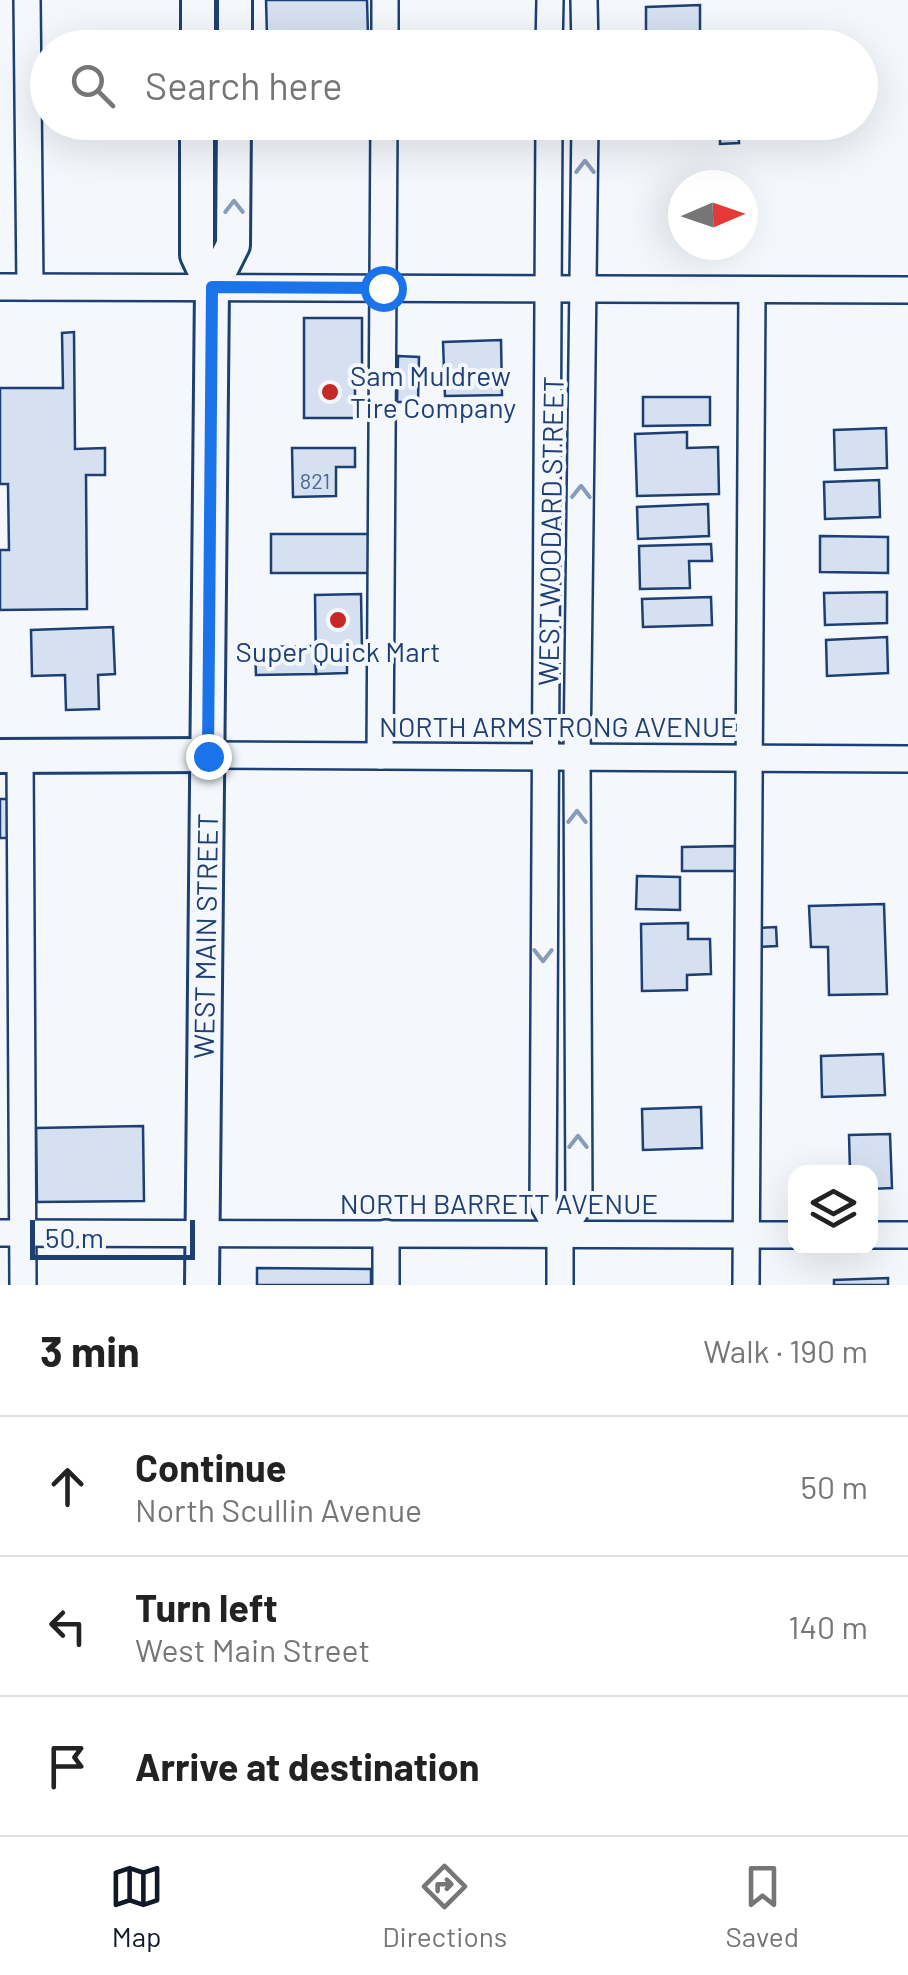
<!DOCTYPE html>
<html lang="en">
<head>
<meta charset="utf-8">
<style>
	:root { --surface:#fff; --page:#f2f2f2; --text:#222; --muted:#767676; --line:#e0e0e0; --accent:#111827 }
	body { margin:0; font-family:Barlow,sans-serif; background:var(--page); color:var(--text) }
	.controls { position:absolute; right:30px; bottom:30px; display:grid; overflow:hidden; border-radius:20px; box-shadow:0 10px 40px #0002 }
	.controls button { width:90px; height:90px; display:grid; place-items:center; padding:0; border:0; border-bottom:2px solid var(--line); background:var(--surface); color:var(--text); font:50px sans-serif }
	.compass { position:absolute; left:668px; top:170px; width:90px; height:90px; border-radius:50%; background:var(--surface); box-shadow:0 10px 40px #0002; rotate:88deg }
	.scale { position:absolute; left:30px; bottom:25px; width:165px; box-sizing:border-box; padding-left:10px; border:5px solid #1d3f73; border-top:0; font-size:28px; line-height:35px; white-space:nowrap; color:#1d3f73; -webkit-text-stroke:8px #f4f7fb; paint-order:stroke }
	.stop { position:absolute; width:30px; height:30px; margin:-22px; border:8px solid #1a73e8; border-radius:50%; background:#fff }
	.stop.end { background:#1a73e8; border-color:#fff; box-shadow:0 2px 10px #0008 }
	.list { margin:0; padding:0; list-style:none }
	h2 { display:flex; justify-content:space-between; align-items:center; height:130px; margin:0; padding:0 40px; font-size:42px }
	h2 small { font-size:32px; font-weight:400; color:var(--muted) }
	.list li { display:grid; grid-template-columns:65px 1fr auto; gap:30px; align-items:center; box-sizing:border-box; height:140px; padding:0 40px; border-top:2px solid var(--line) }
	.list b { display:block; font-size:38px; white-space:nowrap }
	.list p { margin:0; font-size:32px; white-space:nowrap; color:var(--muted) }
	.list em { font-size:32px; font-style:normal; color:var(--muted) }
	.icon { flex:none; width:55px; height:55px; fill:none; stroke:currentColor; stroke-width:2; stroke-linecap:round; stroke-linejoin:round }
	.map { position:relative; flex:none; width:908px; height:1285px; overflow:hidden }
	.search { position:absolute; background:var(--surface); box-shadow:0 10px 40px #0002; left:30px; right:30px; top:30px; height:110px; display:flex; align-items:center; gap:25px; box-sizing:border-box; padding:0 35px; border-radius:55px; color:var(--muted); font-size:38px }
	.sheet { height:550px; background:var(--surface) }
	nav { display:flex; justify-content:space-around; align-items:center; box-sizing:border-box; height:140px; border-top:2px solid var(--line); background:var(--surface); font-size:28px; color:var(--muted) }
	nav a { display:grid; justify-items:center; gap:5px }
	nav .on { color:var(--accent) }
	.map>svg:first-child { display:block }
	.building { fill:#d5e0f0; stroke:#1d3f73; stroke-width:2.5 }
	.lines { fill:none; stroke-linecap:round; stroke-linejoin:round }
	.minor-casing { stroke:#1d3f73; stroke-width:30 }
	.major-casing { stroke:#1d3f73; stroke-width:38 }
	.minor { stroke:#f4f7fb; stroke-width:25 }
	.major { stroke:#f4f7fb; stroke-width:32 }
	.oneway { stroke:#889bb7 }
	.route { stroke:#1a73e8; stroke-width:12 }
	.poi-dot { fill:#c62828; stroke:#f4f7fb; stroke-width:4 }
	.labels { text-anchor:middle; stroke-width:8; stroke-linejoin:round; paint-order:stroke }
	.number-label { font-size:22px; fill:#4b6792 }
	.poi-label { font-size:28px; fill:#1d3f73; stroke:#f4f7fb; text-anchor:start }
	.street-label { font-size:28px; fill:#1d3f73; stroke:#f4f7fb }
</style>
</head>
<body>
<div class="map">
<svg width="908" height="1285" viewBox="0 0 908 1285">
	<rect width="100%" height="100%" fill="#f4f7fb"/>
	<g class="building">
		<path d="M266,0H367L368,35L267,37Z"/>
		<path d="M700,5V38H646V7Z"/>
		<path d="M720,122H738L739,143L720,144Z"/>
		<path d="M304,318H362V367H355V418H304Z"/>
		<path d="M74,332L75,449L105,448V475H86L87,609L0,610V550H9L8,484H0V388H63L62,333Z"/>
		<path d="M501,340L502,395L445,396L443,342Z"/>
		<path d="M398,356L419,357L418,402H397Z"/>
		<path d="M643,397H710V425L643,426Z"/>
		<path d="M886,428L887,468L835,470L834,430Z"/>
		<path d="M687,432V448L718,447L719,494L637,496L635,434Z"/>
		<path d="M292,448H355V467H336V496L293,497Z"/>
		<path d="M879,480L880,517L825,519L824,482Z"/>
		<path d="M708,504L709,536L638,539L637,507Z"/>
		<rect x="271" y="534" width="101" height="39"/>
		<path d="M820,536L888,537V573L820,572Z"/>
		<path d="M711,544L712,561H689L690,588L640,589L639,546Z"/>
		<path d="M887,592V623L825,625L824,593Z"/>
		<path d="M361,594L362,651H347V673L316,674L315,595Z"/>
		<path d="M711,597L712,625L643,627L642,599Z"/>
		<path d="M113,627L115,674L98,675L99,709L66,710L65,675L32,676L31,630Z"/>
		<path d="M887,637L888,673L827,676L826,640Z"/>
		<path d="M315,646L316,674L256,675L255,647Z"/>
		<rect x="0" y="799" width="12" height="39"/>
		<path d="M735,846V871H682V847Z"/>
		<path d="M637,876L680,877V910L636,909Z"/>
		<path d="M884,904L887,994L829,995L828,947H811L809,906Z"/>
		<path d="M688,923V939H710L711,974L687,975V990L642,991L641,924Z"/>
		<path d="M776,927L777,946L757,947L756,928Z"/>
		<path d="M883,1054L885,1095L822,1097L821,1056Z"/>
		<path d="M701,1107L702,1148L643,1150L642,1109Z"/>
		<path d="M143,1126L144,1201L37,1202L36,1128Z"/>
		<path d="M890,1134L892,1188L870,1189V1172H850L849,1135Z"/>
		<path d="M257,1268L371,1269V1285H257Z"/>
		<path d="M888,1278V1285H834V1280Z"/>
	</g>
	<g class="lines">
		<g class="minor-casing">
			<g id="minor">
				<path d="M27,0L30,287"/>
				<path d="M584,0L585,48"/>
				<path d="M385,48V0"/>
				<path d="M549,48L550,0"/>
				<path d="M549,122L543,1204L560,1234V1285"/>
				<path d="M0,287L908,290"/>
				<path d="M208,755L908,759"/>
				<path d="M20,756L23,1285"/>
				<path d="M380,756L384,122"/>
				<path d="M0,1233L796,1235"/>
				<path d="M560,1234L579,1206L577,758L585,122"/>
				<path d="M870,1235H908"/>
				<path d="M386,1285V1233"/>
				<path d="M746,1285L752,290"/>
			</g>
		</g>
		<g class="major-casing">
			<g id="major">
				<path d="M198,48V0"/>
				<path d="M235,48V0"/>
				<path d="M197,122V255L212,287L202,1285"/>
				<path d="M212,287L233,245L234,122"/>
				<path d="M0,756L208,755"/>
			</g>
		</g>
		<use href="#minor" class="minor"/>
		<use href="#major" class="major"/>
	</g>
	<defs><path id="oneway-chevron" d="M-2-3.5L2.5 0L-2 3.5" fill="none" stroke-width="1.6" stroke-linecap="round" stroke-linejoin="round" transform="scale(2.5)"/></defs>
	<g class="oneway">
		<use href="#oneway-chevron" transform="translate(585 167) rotate(-90)"/>
		<use href="#oneway-chevron" transform="translate(234 207) rotate(-90)"/>
		<use href="#oneway-chevron" transform="translate(581 492) rotate(-89)"/>
		<use href="#oneway-chevron" transform="translate(577 817) rotate(-90)"/>
		<use href="#oneway-chevron" transform="translate(543 955) rotate(90)"/>
		<use href="#oneway-chevron" transform="translate(578 1142) rotate(-90)"/>
	</g>
	<g class="lines">
		<path class="route" d="M208,756L212,287L383,288"/>
	</g>
	<g class="poi-dot">
		<circle cx="330" cy="392" r="10"/>
		<circle cx="338" cy="620" r="10"/>
	</g>
	<g class="labels">
		<g class="number-label">
			<text x="315" y="489">821</text>
		</g>
		<g class="poi-label">
			<text x="350" y="386">Sam Muldrew<tspan x="350" dy="32">Tire Company</tspan></text>
			<text x="338" y="662" text-anchor="middle">Super Quick Mart</text>
		</g>
		<g class="street-label">
			<text transform="translate(551 531) rotate(-89)" y="10">WEST WOODARD STREET</text>
			<text x="558" y="737">NORTH ARMSTRONG AVENUE</text>
			<text transform="translate(206 936) rotate(-89)" y="10">WEST MAIN STREET</text>
			<text x="499" y="1214">NORTH BARRETT AVENUE</text>
		</g>
	</g>
</svg>
<div class="controls">
<button><svg class="icon" aria-label="layers" viewBox="0 0 24 24"><path d="M12 4l9 5-9 5-9-5zM3 14l9 5 9-5"/></svg></button>
</div>
<svg class="compass" viewBox="-18 -18 36 36"><path d="M0-13l5 13h-10z" fill="#e53935"/><path d="M0 13l5-13h-10z" fill="#767676"/></svg>
<div class="scale">50 m</div>
<div class="stop" style="left:383px;top:288px"></div>
<div class="stop end" style="left:208px;top:756px"></div>
<div class="search"><svg class="icon" aria-label="search" viewBox="0 0 24 24"><circle cx="10" cy="10" r="6"/><path d="M15 15l6 6"/></svg>Search here</div>
</div>
<section class="sheet">
<h2>3 min<small>Walk · 190 m</small></h2>
<ul class="list">
<li><svg class="icon" aria-label="ahead" viewBox="0 0 24 24"><path d="M12 20V5M6 11l6-6 6 6"/></svg><div><b>Continue</b><p>North Scullin Avenue</p></div><em>50 m</em></li>
<li><svg class="icon" aria-label="left" viewBox="0 0 24 24"><path d="M17 20v-9H6M10 6l-5 5 5 5"/></svg><div><b>Turn left</b><p>West Main Street</p></div><em>140 m</em></li>
<li><svg class="icon" aria-label="arrive" viewBox="0 0 24 24"><path d="M6 21V4h12l-3 4 3 4H6"/></svg><div><b>Arrive at destination</b></div></li>
</ul>
</section>
<nav>
<a class="on"><svg class="icon" aria-label="map" viewBox="0 0 24 24"><path d="M3 6l6-2 6 2 6-2v14l-6 2-6-2-6 2zM9 4v14M15 6v14"/></svg>Map</a>
<a><svg class="icon" aria-label="directions" viewBox="0 0 24 24"><path d="M12 3l9 9-9 9-9-9zM9 14v-3h6M13 9l2 2-2 2"/></svg>Directions</a>
<a><svg class="icon" aria-label="saved" viewBox="0 0 24 24"><path d="M7 4h10v16l-5-4-5 4z"/></svg>Saved</a>
</nav>
</body>
</html>
